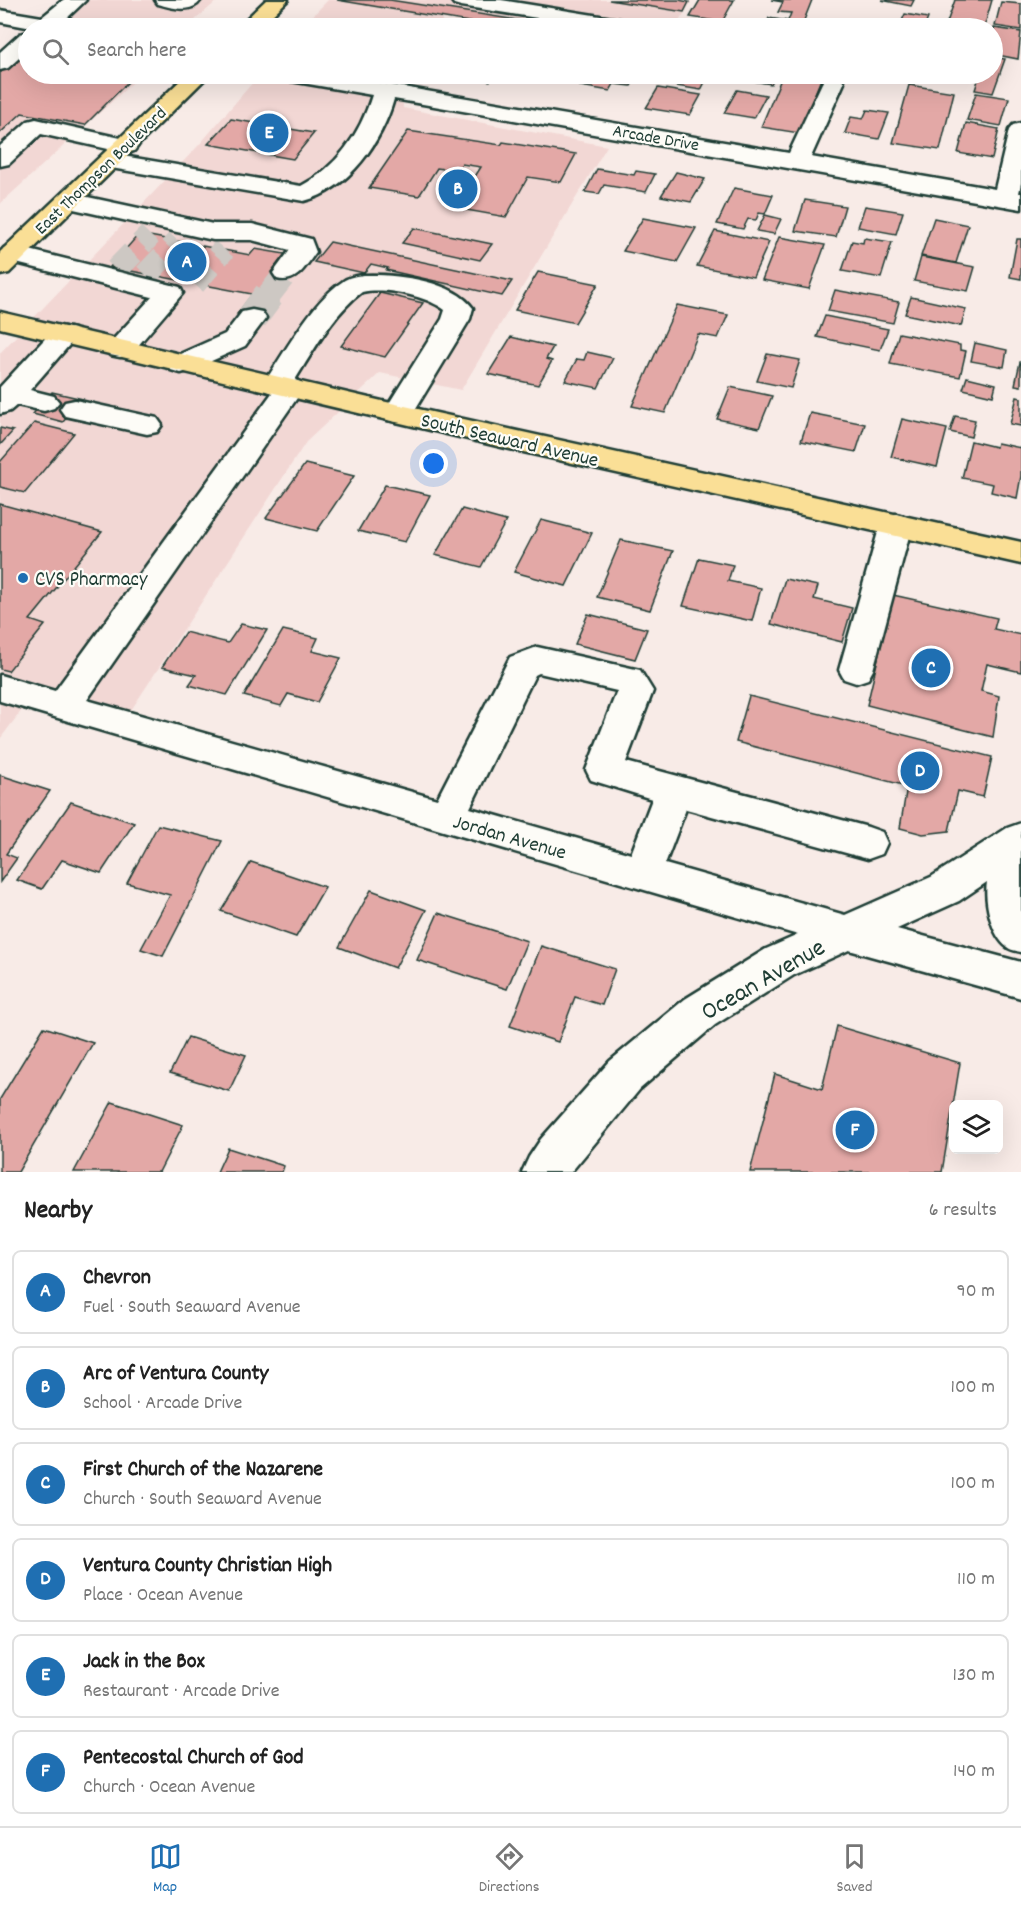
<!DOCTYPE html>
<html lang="en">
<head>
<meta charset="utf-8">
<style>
	:root { --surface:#fff; --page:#f6f6f6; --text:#222; --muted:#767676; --line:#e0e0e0; --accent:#1f6fb2 }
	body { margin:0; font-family:Dekko,sans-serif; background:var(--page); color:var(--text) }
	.controls { position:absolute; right:18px; bottom:18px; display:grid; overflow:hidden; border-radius:9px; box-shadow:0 6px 24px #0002 }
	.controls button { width:54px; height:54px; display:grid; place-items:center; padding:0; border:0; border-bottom:2px solid var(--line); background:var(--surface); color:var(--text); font:30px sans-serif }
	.you { position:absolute; left:434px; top:464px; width:21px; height:21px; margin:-15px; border:4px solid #fff; border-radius:50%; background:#1a73e8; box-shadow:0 0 0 9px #1a73e833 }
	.badge { display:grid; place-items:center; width:39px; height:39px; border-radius:50%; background:var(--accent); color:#fff; font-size:20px; font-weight:700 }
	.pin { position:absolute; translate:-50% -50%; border:3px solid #fff; box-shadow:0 2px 6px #0006 }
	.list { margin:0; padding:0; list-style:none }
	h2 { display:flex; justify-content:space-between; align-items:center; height:78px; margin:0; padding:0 24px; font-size:26px }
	h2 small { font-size:20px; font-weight:400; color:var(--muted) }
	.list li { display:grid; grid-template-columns:39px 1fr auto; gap:18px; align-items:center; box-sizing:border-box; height:84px; margin:0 12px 12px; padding:0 12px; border:2px solid var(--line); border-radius:9px }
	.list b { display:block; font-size:22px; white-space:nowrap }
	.list p { margin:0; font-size:20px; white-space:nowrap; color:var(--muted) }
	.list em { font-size:20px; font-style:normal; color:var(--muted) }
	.icon { flex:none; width:33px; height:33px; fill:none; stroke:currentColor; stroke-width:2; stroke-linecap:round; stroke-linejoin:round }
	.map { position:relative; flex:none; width:1021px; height:1172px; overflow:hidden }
	.search { position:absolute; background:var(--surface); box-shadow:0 6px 24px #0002; left:18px; right:18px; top:18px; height:66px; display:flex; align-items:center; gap:15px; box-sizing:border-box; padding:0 21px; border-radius:33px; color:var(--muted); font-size:22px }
	.sheet { height:654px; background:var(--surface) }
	nav { display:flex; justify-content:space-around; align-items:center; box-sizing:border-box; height:84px; border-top:2px solid var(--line); background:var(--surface); font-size:16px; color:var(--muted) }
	nav a { display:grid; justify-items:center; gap:3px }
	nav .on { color:var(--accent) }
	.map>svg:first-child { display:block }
	.built { fill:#f2d7d4 }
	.building { fill:#e3a8a6; stroke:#1f3d34; stroke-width:1.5 }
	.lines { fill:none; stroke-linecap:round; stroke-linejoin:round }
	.minor-tunnel-far1 { stroke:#cdc8c3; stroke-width:24; stroke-dasharray:24 12; stroke-linecap:butt }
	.minor-tunnel { stroke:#cdc8c3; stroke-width:31; stroke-dasharray:31 15; stroke-linecap:butt }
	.minor-casing { stroke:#1f3d34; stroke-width:5 }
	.major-casing { stroke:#1f3d34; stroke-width:5 }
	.minor { fill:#fdfcf7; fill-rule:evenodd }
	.major { fill:#fadf96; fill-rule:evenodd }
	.poi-dot { fill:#1f6fb2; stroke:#fdfcf7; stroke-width:2 }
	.labels { text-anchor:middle; stroke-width:4.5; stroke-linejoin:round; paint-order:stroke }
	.far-street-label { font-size:18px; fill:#1f3d34; stroke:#fdfcf7 }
	.street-label { font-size:21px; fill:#1f3d34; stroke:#fdfcf7 }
	.poi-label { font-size:21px; fill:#1f3d34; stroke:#fdfcf7; text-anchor:start }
	.near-street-label { font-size:26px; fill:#1f3d34; stroke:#fdfcf7 }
</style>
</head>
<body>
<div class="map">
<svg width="1021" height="1172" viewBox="0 0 1021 1172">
	<rect width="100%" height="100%" fill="#f8ebe7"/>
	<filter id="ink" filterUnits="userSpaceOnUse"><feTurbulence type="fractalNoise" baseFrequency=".0167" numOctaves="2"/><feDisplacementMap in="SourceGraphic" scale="12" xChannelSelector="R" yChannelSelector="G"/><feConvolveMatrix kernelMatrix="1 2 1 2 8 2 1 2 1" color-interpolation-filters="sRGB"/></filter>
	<g filter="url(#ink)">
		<g class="built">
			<path d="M85,0H218L186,28H51Z"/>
			<path d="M328,0H682L691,2L675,28H500L443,19L436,28H301Z"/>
			<path d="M28,47V74H142L0,204V71Z"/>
			<path d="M260,74H403L402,76L403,108L607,146L461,390L380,373L306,442L122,724L31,698L0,739V353L199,145Z"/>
		</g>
		<g class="building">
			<path d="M337,0H390L567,28H505Z"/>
			<path d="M609,0H679L689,2L684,12Z"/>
			<path d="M700,0H734L722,22L690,17Z"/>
			<path d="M771,0H812L801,28H764L769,18L788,21L791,13L778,12L783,2Z"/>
			<path d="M881,0H914L911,6Z"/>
			<path d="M955,0H992L984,28H945Z"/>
			<path d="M1001,2L1021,4V30L995,26Z"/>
			<path d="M905,14L928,18L925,26L901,23Z"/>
			<path d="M384,22L416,27L377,28Z"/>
			<path d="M994,28L1021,32L1018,59L992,54Z"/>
			<path d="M28,49V74H136L85,125L22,113L0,133V73Z"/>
			<path d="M992,57L1005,59L993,93L975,90L980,74H992Z"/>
			<path d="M406,74H442L438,79Z"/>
			<path d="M451,74H494L490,81Z"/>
			<path d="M573,74H638L631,86L614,84L610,91L580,86L586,76Z"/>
			<path d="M683,74H709L701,90L676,86Z"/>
			<path d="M724,74H776L771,84L722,76Z"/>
			<path d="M783,74H823L799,133L761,127Z"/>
			<path d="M909,85L954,92L940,150L893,143Z"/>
			<path d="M658,88L701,95L690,115L646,108Z"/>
			<path d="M737,90L766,95L754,118L724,113Z"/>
			<path d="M976,93L1009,98L1001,126L967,120Z"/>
			<path d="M867,110L889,113L879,139L845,133L851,117L863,119Z"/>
			<path d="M231,119L314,133L293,159L208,144Z"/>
			<path d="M966,123L999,129L992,159L958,153Z"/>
			<path d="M408,131L501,145L503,142L576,154L561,182L528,177L506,217L455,208L481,167L462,164L458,171L437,168L419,196L369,188Z"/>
			<path d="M597,169L634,175L636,171L655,174L646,192L604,185L599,194L585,192Z"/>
			<path d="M676,172L705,179L691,202L661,196Z"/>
			<path d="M734,188L773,195L765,214L759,213L756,220L748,219L743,229L717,224Z"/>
			<path d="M805,200L845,206L836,237L795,231Z"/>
			<path d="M865,206L903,212L896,234L858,227Z"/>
			<path d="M765,215L781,219L774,234L757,231Z"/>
			<path d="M643,218L696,228L677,262L623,251Z"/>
			<path d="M934,218L968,225L956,263L921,256Z"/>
			<path d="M414,228L492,244L480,260L402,243Z"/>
			<path d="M715,231L769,242L753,277L697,266Z"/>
			<path d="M139,234L250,255L255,249L285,254L271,272L291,276L260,318L237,314L252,294L110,267Z"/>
			<path d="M779,237L825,245L809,289L762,280Z"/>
			<path d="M864,238L892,242L881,278L842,271L852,241L863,243Z"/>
			<path d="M1017,239H1021V279L1010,277Z"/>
			<path d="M330,242L512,281L502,296L386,270L388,268L371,264L364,273L314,262Z"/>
			<path d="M921,257L975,267L968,291L914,281Z"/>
			<path d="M538,272L598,284L575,323L515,310Z"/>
			<path d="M835,290L899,302L893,323L828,311Z"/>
			<path d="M380,293L423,303L385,357L341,346Z"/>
			<path d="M911,297L966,309L961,326L905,314Z"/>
			<path d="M677,305L728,315L718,338L698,334L665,413L632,406Z"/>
			<path d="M825,316L888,329L880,350L817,337Z"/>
			<path d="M899,333L960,345V350L966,351L960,377L890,364Z"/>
			<path d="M511,337L553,347L546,359L552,361L538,385L488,374Z"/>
			<path d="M975,343L1007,350L1004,367L971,361Z"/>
			<path d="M587,352L613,358L598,388L565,381L577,359L584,360Z"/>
			<path d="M767,354L800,360L791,388L757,381Z"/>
			<path d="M1020,362H1021V386L1015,385Z"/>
			<path d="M967,377L996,384L993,396L963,389Z"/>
			<path d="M730,387L772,396L759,428L717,419Z"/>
			<path d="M52,392L83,399L63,422L33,414Z"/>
			<path d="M1017,397L1021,398V426L1010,424Z"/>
			<path d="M810,413L865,424L856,452L801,441Z"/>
			<path d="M955,416L975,420L971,437L950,432Z"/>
			<path d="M902,419L947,429L937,467L891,457Z"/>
			<path d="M34,423L74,433L25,493L0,487V462Z"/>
			<path d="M0,428L13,431L0,445Z"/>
			<path d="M971,441L996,447L997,443L1021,448V476L1017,498L991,492L993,484L962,478Z"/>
			<path d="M305,464L354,476L317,531L266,518Z"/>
			<path d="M385,485L430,495L405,542L358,531Z"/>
			<path d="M0,504L102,532L30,620L45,625L8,671L0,669Z"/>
			<path d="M462,509L506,521L481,567L435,555Z"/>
			<path d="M541,520L592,533L566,586L514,572Z"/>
			<path d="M621,540L673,551L650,610L597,597Z"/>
			<path d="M699,558L733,565L728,581L761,588L752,621L683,606Z"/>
			<path d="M785,579L818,586L814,599L852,608L842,642L771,624Z"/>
			<path d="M893,595L997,618L994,629L1021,635V672L987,664L981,691L999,696L993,737L867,705Z"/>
			<path d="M588,614L647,629L635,659L575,644Z"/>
			<path d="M241,624L267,630L227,695L189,685L196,675L162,667L185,632L228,643Z"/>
			<path d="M283,630L318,638L312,651L341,658L317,702L288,694L281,706L244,696Z"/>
			<path d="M749,696L992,757L983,797L958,791L949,831L923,834L900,828L907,786L736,742Z"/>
			<path d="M0,775L50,791L6,854L17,858L0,882Z"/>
			<path d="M71,802L134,823L101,873L62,860L42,889L17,880Z"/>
			<path d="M158,825L222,841L163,956L141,949L170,895L127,883Z"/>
			<path d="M251,862L325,887L296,937L221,911Z"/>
			<path d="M371,890L426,910L395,968L339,947Z"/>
			<path d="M438,913L527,941L507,989L417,960Z"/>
			<path d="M541,946L615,969L602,1005L575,997L558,1042L510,1026Z"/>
			<path d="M837,1026L960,1063L942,1172H750L775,1074L822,1089Z"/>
			<path d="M44,1027L93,1043L18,1172H0V1099Z"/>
			<path d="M188,1037L246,1055L229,1091L170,1073Z"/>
			<path d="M112,1102L183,1125L159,1172H74Z"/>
			<path d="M228,1148L284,1166L282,1172H217Z"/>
		</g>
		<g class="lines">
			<g class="minor-tunnel-far1">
				<path d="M116,270L150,235"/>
				<path d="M146,275L178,241"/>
				<path d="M194,284L224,249"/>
				<path d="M268,296L286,273"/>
			</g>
			<path class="minor-tunnel" d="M252,318L269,295"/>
			<g class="minor-casing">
				<g id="minor">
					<path d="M63,0H86L64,21L77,23L79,28H32L0,22V10L42,17Z"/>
					<path d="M155,0H201C192,14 172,8 158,4Z"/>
					<path d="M451,0H501L637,22L645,23L648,28H600L461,6L454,4Z"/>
					<path d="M28,32V50L8,68L0,70V52L20,34Z"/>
					<path d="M280,74H327L789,153L822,83L825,78L833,76L841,78L844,83L811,157L995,189L1009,130L1013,125L1021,123V183L1019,193H1021V209L394,99C382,141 349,190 304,201L111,168L102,166L99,161L102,156L111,154L301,186C337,167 360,134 372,95L291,81L283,79Z"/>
					<path d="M36,119L134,141L138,146L134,151L126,153L41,134L9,164L0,166V146L28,121Z"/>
					<path d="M69,193L213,224H252L311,239L316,252C305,267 297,284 277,279L273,273L290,250L252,240H213L60,206L56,201L60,196Z"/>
					<path d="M13,246L180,287L183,293L130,355L120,357L110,355L106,349L110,343L152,297L4,260L0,254L4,248Z"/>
					<path d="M364,275C395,274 453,280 473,308L470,319L413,413L408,420L398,422L388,420L383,413L442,319L445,310C426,296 386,287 362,292C333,314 314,350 295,380L300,382L304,388L87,700L437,799L510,657L537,647L640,670L653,691L626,762L868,827L882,832L887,843L882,854L868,859L686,809L665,864L845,915L931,877L1007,828L1021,823V952C1017,951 1010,950 1007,947C991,935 984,900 987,882L959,901L897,929L1021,962V998L849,950L794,975L715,1025L640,1089L571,1172H522L529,1157L541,1139L610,1061L685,999L766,949L798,935L0,701V675L55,691L272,393L267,391L263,385C282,356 313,300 342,282C348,277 356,276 364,275ZM539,673L617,691L586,770L591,780L652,799L631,854L470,808L535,675Z"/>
					<path d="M252,310L262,312L266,318L245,346L191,370L181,373L171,370L167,364L171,358L225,334L242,312Z"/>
					<path d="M64,327L74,329L78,335L30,390L54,396L59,402L54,408L44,411L17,405L10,411L0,414V387L54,329Z"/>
					<path d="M75,400L157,418L162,425L157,432L147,434L65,416L60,409L65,402Z"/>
					<path d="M896,514L907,517L912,525L873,670L868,679L856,683L844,679L839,670L880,525L885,517Z"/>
				</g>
			</g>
			<g class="major-casing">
				<g id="major">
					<path d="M266,0H288L259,28H237Z"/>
					<path d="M187,74H210L9,273L0,275V252Z"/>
					<path d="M0,312L382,401L1021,542V564L510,449L0,328Z"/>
				</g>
			</g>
			<use href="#minor" class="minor"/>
			<use href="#major" class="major"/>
		</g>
	</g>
	<circle class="poi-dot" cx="23" cy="578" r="6"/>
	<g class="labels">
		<g class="far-street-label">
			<text transform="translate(656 137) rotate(10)" y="6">Arcade Drive</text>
			<text transform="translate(100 170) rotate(-44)" y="6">East Thompson Boulevard</text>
		</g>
		<g class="street-label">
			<text transform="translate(510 439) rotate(13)" y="7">South Seaward Avenue</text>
			<text transform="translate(510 836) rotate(16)" y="7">Jordan Avenue</text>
		</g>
		<g class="poi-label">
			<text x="35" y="585">CVS Pharmacy</text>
		</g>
		<g class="near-street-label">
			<text transform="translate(762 978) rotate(-30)" y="9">Ocean Avenue</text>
		</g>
	</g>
</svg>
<div class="controls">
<button><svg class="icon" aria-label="layers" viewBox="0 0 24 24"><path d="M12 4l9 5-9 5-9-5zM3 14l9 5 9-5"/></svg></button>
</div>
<div class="you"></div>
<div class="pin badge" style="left:187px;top:262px">A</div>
<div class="pin badge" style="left:458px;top:189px">B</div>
<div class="pin badge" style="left:931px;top:668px">C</div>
<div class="pin badge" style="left:920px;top:771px">D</div>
<div class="pin badge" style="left:269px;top:133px">E</div>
<div class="pin badge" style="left:855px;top:1130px">F</div>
<div class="search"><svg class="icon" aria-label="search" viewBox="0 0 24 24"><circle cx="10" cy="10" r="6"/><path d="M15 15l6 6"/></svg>Search here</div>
</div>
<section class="sheet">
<h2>Nearby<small>6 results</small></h2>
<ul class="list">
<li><span class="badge">A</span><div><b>Chevron</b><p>Fuel · South Seaward Avenue</p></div><em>90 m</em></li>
<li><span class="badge">B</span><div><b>Arc of Ventura County</b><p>School · Arcade Drive</p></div><em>100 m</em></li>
<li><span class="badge">C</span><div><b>First Church of the Nazarene</b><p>Church · South Seaward Avenue</p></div><em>100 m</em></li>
<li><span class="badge">D</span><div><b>Ventura County Christian High</b><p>Place · Ocean Avenue</p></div><em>110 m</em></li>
<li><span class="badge">E</span><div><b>Jack in the Box</b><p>Restaurant · Arcade Drive</p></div><em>130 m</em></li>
<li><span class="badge">F</span><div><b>Pentecostal Church of God</b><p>Church · Ocean Avenue</p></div><em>140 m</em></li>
</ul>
</section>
<nav>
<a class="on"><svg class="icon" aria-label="map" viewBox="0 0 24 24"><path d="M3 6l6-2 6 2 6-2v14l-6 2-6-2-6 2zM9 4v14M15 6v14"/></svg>Map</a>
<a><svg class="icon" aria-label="directions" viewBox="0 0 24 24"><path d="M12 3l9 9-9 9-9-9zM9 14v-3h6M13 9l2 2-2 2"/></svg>Directions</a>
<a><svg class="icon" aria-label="saved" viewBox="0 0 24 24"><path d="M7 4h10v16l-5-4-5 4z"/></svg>Saved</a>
</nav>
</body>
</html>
